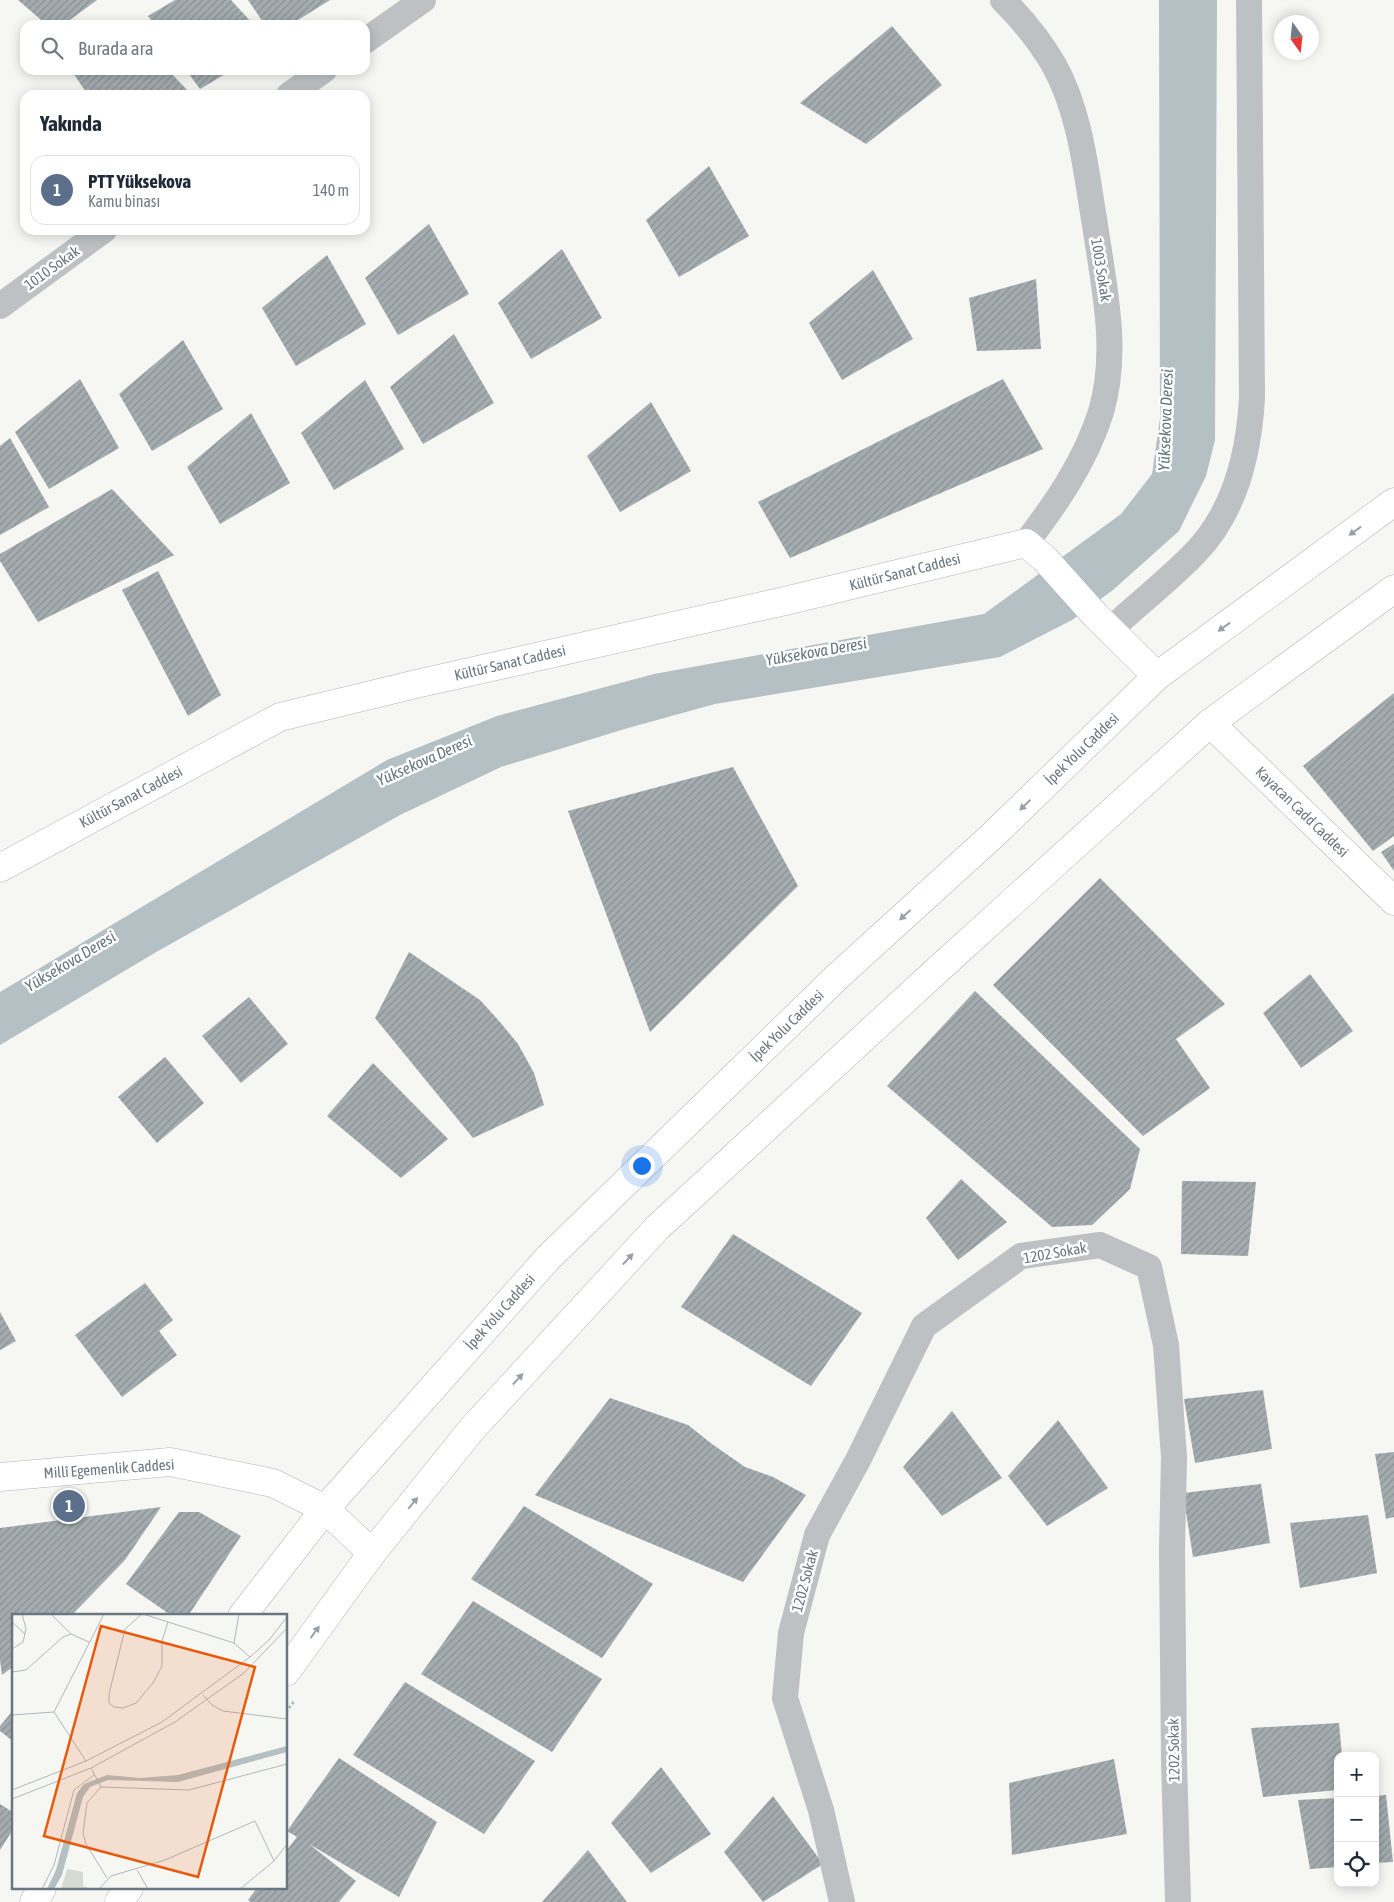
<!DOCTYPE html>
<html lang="tr">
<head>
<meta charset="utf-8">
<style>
	:root { --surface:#fff; --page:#f2f2f3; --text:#1f2937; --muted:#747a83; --line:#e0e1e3; --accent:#db2777 }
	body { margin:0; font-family:"Asap Condensed",sans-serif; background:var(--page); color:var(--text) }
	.controls { position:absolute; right:15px; bottom:15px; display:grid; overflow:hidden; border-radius:10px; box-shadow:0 2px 12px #0003 }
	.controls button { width:45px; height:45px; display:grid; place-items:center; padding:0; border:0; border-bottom:1px solid var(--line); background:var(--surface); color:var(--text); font:25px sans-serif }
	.compass { position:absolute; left:1274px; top:15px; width:45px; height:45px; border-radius:50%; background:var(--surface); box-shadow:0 2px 12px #0003; rotate:165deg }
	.you { position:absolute; left:641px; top:1165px; width:18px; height:18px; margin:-12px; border:4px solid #fff; border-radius:50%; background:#1a73e8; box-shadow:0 0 0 8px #1a73e833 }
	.badge { display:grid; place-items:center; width:32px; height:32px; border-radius:50%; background:var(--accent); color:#fff; font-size:16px; font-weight:700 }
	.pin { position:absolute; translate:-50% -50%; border:2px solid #fff; box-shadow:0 1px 5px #0006 }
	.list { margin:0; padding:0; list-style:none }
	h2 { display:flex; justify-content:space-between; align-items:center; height:65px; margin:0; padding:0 20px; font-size:21px }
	h2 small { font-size:16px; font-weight:400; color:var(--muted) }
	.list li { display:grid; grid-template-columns:32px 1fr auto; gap:15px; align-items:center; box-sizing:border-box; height:70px; margin:0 10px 10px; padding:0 10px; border:1px solid var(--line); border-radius:15px }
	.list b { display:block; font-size:19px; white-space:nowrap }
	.list p { margin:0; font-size:16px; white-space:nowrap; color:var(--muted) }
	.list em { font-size:16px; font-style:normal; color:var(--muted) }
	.icon { flex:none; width:28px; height:28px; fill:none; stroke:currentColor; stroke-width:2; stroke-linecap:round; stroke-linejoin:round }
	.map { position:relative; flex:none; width:1394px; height:1902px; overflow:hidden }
	.search { position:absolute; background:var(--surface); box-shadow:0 2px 12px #0003; left:20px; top:20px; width:350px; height:55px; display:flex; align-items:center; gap:12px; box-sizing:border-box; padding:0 18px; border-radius:15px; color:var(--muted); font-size:19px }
	.panel { position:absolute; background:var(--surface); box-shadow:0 2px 12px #0003; left:20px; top:90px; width:350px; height:145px; border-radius:15px }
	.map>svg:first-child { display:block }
	.water { fill:#b4c0c3 }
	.building { fill:url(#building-hatch) }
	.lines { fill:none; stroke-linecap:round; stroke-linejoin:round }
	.secondary-casing { stroke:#b0b5b8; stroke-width:29 }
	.highway-casing { stroke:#b1b4b7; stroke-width:29 }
	.path { stroke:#b7babc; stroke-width:3; stroke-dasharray:2.5 2.5; stroke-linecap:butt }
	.street { stroke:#bdc1c4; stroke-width:26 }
	.secondary { stroke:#fff; stroke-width:28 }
	.highway { stroke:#fff; stroke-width:28 }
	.oneway { fill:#96a0a6 }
	.labels { text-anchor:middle; stroke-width:5; stroke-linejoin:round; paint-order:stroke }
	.street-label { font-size:15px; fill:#697780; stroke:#fff }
	.water-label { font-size:16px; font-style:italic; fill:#64777d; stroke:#fff }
	.inset-road { fill:none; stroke:#b1b8bb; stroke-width:1 }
	.view { fill:#e8590c; fill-opacity:0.15; stroke:#e8590c; stroke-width:2.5 }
	.inset-edge { fill:none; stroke:#697780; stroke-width:2.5 }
</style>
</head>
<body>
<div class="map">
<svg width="1394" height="1902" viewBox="0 0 1394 1902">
	<defs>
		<pattern id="building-hatch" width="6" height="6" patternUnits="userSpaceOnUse" patternTransform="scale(1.25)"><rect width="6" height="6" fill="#a4acb0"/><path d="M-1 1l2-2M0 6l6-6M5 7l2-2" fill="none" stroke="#8a9194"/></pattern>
	</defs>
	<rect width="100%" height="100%" fill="#f6f6f3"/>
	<path class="water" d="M1159,0H1217L1215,440L1206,476L1179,531L1113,590L1072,620L1000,657L715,704L628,728L501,767L400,815L158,951L0,1045V992L387,760L497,716L654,674L984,614L1121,514L1152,474L1160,418Z"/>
	<g class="building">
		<path d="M18,0H97L63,25H47Z"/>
		<path d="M175,0H231L254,25H155L148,16Z"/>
		<path d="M248,0H330L290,25H265Z"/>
		<path d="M892,26L942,85L866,144L800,103Z"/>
		<path d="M71,70H168L192,95H88Z"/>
		<path d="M186,70H232L200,89Z"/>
		<path d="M709,166L749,236L679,277L646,220Z"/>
		<path d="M429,224L469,294L398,335L365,278Z"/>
		<path d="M562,249L602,318L531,359L498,303Z"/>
		<path d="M327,255L366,324L296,366L262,308Z"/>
		<path d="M873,270L913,339L842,380L809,323Z"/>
		<path d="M1036,279L1041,349L977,351L969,298Z"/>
		<path d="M454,334L494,403L423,444L390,387Z"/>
		<path d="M183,340L223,409L152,451L119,394Z"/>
		<path d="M80,379L119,448L49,489L15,432Z"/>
		<path d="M1003,379L1043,449L790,558L758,502Z"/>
		<path d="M365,380L404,449L334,490L301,433Z"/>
		<path d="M651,402L691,471L620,512L587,456Z"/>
		<path d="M251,413L290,483L220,524L187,467Z"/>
		<path d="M10,438L49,507L0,535V446Z"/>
		<path d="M112,489L174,555L38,622L0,561V554Z"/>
		<path d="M158,571L221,695L188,716L122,590Z"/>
		<path d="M1394,693V836L1373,851L1303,766Z"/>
		<path d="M733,767L798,886L650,1032L568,811Z"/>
		<path d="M1394,844V871L1381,852Z"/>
		<path d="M1100,878L1225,1004L1176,1039L1210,1088L1143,1136L993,985Z"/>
		<path d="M409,952L480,1000L500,1022L518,1044L534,1073L544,1105L473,1138L375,1018Z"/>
		<path d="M1310,974L1353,1031L1301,1068L1263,1013Z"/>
		<path d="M975,991L1140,1149L1130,1189L1092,1225L1052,1227L887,1086Z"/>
		<path d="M249,997L288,1044L241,1083L202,1036Z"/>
		<path d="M165,1057L204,1103L157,1143L118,1097Z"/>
		<path d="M373,1063L448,1139L401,1178L327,1116Z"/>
		<path d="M961,1179L1007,1222L958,1260L926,1218Z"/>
		<path d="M1182,1181L1256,1182L1248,1256L1181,1254Z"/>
		<path d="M733,1234L862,1313L811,1386L681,1307Z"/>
		<path d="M145,1283L173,1320L159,1331L177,1355L122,1397L75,1335Z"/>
		<path d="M0,1312L16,1341L0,1350Z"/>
		<path d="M1263,1390L1272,1449L1195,1463L1184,1399Z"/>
		<path d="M610,1398L688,1425L712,1444L745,1467L773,1477L806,1495L743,1582L535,1495Z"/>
		<path d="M952,1411L1002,1478L942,1516L903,1467Z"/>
		<path d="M1058,1420L1108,1488L1047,1526L1008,1476Z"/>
		<path d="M1394,1452V1517L1386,1519L1375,1454Z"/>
		<path d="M1261,1484L1270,1543L1193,1557L1183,1493Z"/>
		<path d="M524,1506L653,1584L602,1658L471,1579Z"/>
		<path d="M161,1507L125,1560L71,1616H14V1666L2,1675L0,1660V1528Z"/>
		<path d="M179,1512H199L241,1536L188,1616H172L126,1584Z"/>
		<path d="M1368,1515L1377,1573L1300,1588L1290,1523Z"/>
		<path d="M473,1601L602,1679L552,1752L421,1674Z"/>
		<path d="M405,1682L535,1761L484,1834L353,1755Z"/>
		<path d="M14,1709V1742L0,1731V1726Z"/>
		<path d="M1339,1723L1342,1756H1338V1790L1263,1797L1251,1728Z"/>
		<path d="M339,1758L437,1822L399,1897L309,1844L356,1881L339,1902H251L248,1900L257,1888H286V1851L297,1837L287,1831Z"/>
		<path d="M1114,1759L1127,1834L1012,1855L1009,1783Z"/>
		<path d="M661,1767L711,1834L651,1873L611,1823Z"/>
		<path d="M1386,1795L1393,1862L1375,1863V1796Z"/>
		<path d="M773,1796L823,1864L763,1902L724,1852Z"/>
		<path d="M1338,1798V1867L1310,1869L1298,1800Z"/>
		<path d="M0,1804L14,1813V1828L0,1850Z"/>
		<path d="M588,1850L627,1902H542Z"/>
	</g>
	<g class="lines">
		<g class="secondary-casing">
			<g id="secondary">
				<path d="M1210,723L1394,901"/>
				<path d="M0,868L280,717L416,684L785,601L1026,543L1045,559L1096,616L1157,676"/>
				<path d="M0,1477L170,1462L273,1483L325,1509L372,1553"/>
			</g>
		</g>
		<g class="highway-casing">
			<g id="highway">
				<path d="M242,1616L325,1509L548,1258L838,976L992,836L1157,676L1394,502"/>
				<path d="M286,1672L372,1553L472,1429L658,1227L933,974L1210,723L1394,589"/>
				<path d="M34,1902L42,1888"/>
				<path d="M119,1902L129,1888"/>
			</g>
		</g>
		<path class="path" d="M286,1712L295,1700"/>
		<g class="street">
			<path d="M1003,0C1023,20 1040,41 1054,65C1081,114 1086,172 1095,225C1104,287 1119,351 1101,412C1085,462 1057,502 1026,543"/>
			<path d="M365,41L423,0"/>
			<path d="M289,95L324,70"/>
			<path d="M0,306L104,230"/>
			<path d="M1110,630C1138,604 1169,580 1195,553C1235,512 1249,452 1252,398L1249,0"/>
			<path d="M842,1902L821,1810L785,1698L791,1633L817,1535L858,1460L924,1326L1021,1256L1100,1245L1149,1267L1166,1345L1174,1457L1172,1549L1174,1761L1178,1902"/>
		</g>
		<use href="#secondary" class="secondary"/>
		<use href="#highway" class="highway"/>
	</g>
	<defs><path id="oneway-solid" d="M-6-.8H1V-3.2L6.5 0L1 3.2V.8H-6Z" transform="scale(1.25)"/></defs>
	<g class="oneway">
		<use href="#oneway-solid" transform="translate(1355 531) rotate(144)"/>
		<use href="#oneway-solid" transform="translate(1224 627) rotate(144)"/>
		<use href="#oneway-solid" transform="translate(1025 805) rotate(136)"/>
		<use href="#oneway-solid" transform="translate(905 915) rotate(138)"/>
		<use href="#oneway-solid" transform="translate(628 1259) rotate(-47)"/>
		<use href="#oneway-solid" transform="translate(518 1379) rotate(-47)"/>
		<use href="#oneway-solid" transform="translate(413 1503) rotate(-51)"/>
		<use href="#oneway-solid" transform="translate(315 1632) rotate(-54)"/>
	</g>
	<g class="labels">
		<g class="street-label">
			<text transform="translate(52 268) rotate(-36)" y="5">1010 Sokak</text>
			<text transform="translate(1101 270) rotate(81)" y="5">1003 Sokak</text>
			<text transform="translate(905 572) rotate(-14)" y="5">Kültür Sanat Caddesi</text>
			<text transform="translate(510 663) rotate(-13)" y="5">Kültür Sanat Caddesi</text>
			<text transform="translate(1082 749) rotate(-44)" y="5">İpek Yolu Caddesi</text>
			<text transform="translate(131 797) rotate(-28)" y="5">Kültür Sanat Caddesi</text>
			<text transform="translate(1302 812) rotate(44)" y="5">Kayacan Cadd Caddesi</text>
			<text transform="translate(787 1026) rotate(-44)" y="5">İpek Yolu Caddesi</text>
			<text transform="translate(1055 1253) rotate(-10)" y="5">1202 Sokak</text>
			<text transform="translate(500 1312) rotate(-48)" y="5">İpek Yolu Caddesi</text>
			<text transform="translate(109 1469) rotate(-4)" y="5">Millî Egemenlik Caddesi</text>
			<text transform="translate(805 1581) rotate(-75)" y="5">1202 Sokak</text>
			<text transform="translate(1174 1750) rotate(-91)" y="5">1202 Sokak</text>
		</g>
		<g class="water-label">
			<text transform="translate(1165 420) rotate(-88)" y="6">Yüksekova Deresi</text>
			<text transform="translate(816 651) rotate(-10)" y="6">Yüksekova Deresi</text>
			<text transform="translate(424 760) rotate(-24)" y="6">Yüksekova Deresi</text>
			<text transform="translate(70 961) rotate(-31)" y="6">Yüksekova Deresi</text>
		</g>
	</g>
	<g transform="translate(12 1614)">
		<rect width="275" height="275" fill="#f6f6f3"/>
		<path d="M55,255L71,258V272L79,275H49Z" fill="#d6dad3"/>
		<path d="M275,132V138L166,168L96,166L78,173L71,183L50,261L42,275H35L44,256L65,179L72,170L95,161L128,164L166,161Z" fill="#b4c0c3"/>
		<path class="inset-road" d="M39,0L59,20L77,28M130,0L113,15L97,80V89L102,93L111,94L124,89L141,69L150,52V27L156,8M131,0L222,29L238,43M0,8L13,20M222,29L227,0M0,35L11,28L14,15L10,0M0,58L14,56L51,23L59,20M191,81L200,91L211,97L275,105M0,101L42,98M74,147L42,98L92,0M79,154L89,173L177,176L275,150M89,173L75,189L71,219L74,230L95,264M0,176L74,147L150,108L238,43L257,26L275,3M0,185L79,154L163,108L232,59L275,14M125,256L136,275M30,275L42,251L62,176L82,161M87,275L99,262L153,246L243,207L262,247M228,275L262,247L275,230"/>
		<path class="view" d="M89,12L243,53L186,263L32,222Z"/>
		<rect width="275" height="275" class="inset-edge"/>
	</g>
</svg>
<div class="controls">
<button>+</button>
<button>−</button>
<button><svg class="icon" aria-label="locate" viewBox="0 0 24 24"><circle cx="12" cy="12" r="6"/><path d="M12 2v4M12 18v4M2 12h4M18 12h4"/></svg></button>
</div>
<svg class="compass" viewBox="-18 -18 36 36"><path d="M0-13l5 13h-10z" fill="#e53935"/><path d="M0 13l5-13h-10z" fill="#747a83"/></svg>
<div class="you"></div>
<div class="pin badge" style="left:69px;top:1506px;background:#5c6f8a">1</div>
<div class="search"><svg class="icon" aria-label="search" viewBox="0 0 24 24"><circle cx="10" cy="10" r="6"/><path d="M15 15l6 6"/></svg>Burada ara</div>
<section class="panel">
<h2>Yakında<small></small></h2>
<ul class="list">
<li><span class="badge" style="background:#5c6f8a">1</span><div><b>PTT Yüksekova</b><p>Kamu binası</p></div><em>140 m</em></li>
</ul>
</section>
</div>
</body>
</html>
